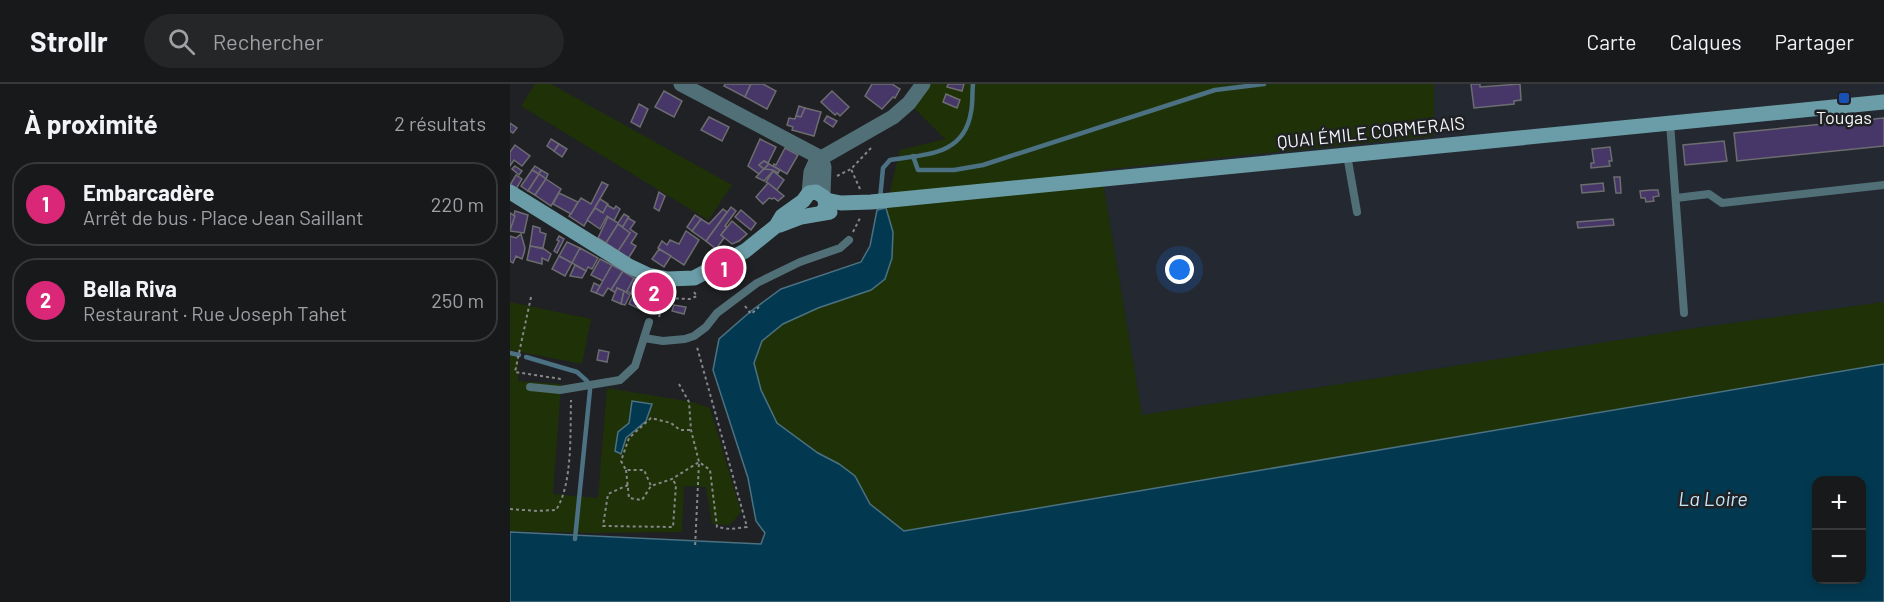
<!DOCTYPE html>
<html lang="fr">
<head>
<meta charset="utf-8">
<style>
	:root { --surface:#17191b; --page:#242628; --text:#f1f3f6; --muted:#9ea0a3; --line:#36383a; --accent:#db2777 }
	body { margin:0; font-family:Barlow,sans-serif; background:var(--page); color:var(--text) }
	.controls { position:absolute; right:18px; bottom:18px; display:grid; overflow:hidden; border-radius:12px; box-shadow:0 3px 9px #0003 }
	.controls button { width:54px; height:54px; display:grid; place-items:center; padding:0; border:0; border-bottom:2px solid var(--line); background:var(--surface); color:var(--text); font:30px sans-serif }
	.you { position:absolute; left:670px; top:186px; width:21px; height:21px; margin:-15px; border:4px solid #fff; border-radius:50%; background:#1a73e8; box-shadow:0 0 0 9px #1a73e833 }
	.badge { display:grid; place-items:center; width:39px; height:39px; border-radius:50%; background:var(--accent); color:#fff; font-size:20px; font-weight:700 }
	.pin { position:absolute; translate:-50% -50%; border:3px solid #fff; box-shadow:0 2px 6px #0006 }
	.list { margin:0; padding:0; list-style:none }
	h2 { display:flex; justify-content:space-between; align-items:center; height:78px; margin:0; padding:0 24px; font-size:26px }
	h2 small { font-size:20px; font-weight:400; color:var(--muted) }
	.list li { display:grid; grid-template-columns:39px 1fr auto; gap:18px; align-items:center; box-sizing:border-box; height:84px; margin:0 12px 12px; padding:0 12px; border:2px solid var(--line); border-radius:24px }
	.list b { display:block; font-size:22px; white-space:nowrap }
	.list p { margin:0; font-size:20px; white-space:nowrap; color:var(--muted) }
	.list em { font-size:20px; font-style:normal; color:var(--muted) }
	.icon { flex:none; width:33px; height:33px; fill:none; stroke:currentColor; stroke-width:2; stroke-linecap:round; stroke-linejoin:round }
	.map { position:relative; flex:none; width:1374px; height:518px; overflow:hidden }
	header { display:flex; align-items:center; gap:36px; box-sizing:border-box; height:84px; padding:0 30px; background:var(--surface); border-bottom:2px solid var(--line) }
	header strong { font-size:28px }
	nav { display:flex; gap:33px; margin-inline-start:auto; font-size:21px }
	.search { width:420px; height:54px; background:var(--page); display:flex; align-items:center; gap:15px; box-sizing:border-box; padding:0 21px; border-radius:33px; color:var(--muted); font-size:22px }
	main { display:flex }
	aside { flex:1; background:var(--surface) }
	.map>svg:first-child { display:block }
	.built { fill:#242931 }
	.green { fill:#1f3207 }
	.water { fill:#033950; stroke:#4b7182; stroke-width:1.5; fill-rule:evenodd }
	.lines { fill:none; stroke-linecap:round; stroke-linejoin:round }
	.stream { stroke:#4b7182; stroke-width:4.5 }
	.building { fill:#463768; stroke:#6d6d70; stroke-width:1.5 }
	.path { stroke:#858789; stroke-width:2; stroke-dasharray:3 3; stroke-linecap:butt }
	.lane { stroke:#516f77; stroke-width:8 }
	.street { stroke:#516f77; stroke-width:15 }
	.secondary { stroke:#6b9da8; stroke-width:15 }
	.transit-dot { fill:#1a4fb4; stroke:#1f2124; stroke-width:2 }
	.labels { text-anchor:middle; stroke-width:5; stroke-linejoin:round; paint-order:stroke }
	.poi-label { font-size:18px; fill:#f4f5f7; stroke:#1f2124 }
	.street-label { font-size:18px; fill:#f4f5f7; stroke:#1f2124 }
	.water-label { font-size:20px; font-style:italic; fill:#c4e7fa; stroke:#1f2124 }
</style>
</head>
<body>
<header>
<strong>Strollr</strong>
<div class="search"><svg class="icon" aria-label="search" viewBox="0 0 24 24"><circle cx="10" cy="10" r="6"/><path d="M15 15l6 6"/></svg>Rechercher</div>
<nav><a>Carte</a><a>Calques</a><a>Partager</a></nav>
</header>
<main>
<aside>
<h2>À proximité<small>2 résultats</small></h2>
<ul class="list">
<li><span class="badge">1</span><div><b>Embarcadère</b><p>Arrêt de bus · Place Jean Saillant</p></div><em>220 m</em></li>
<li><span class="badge">2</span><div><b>Bella Riva</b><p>Restaurant · Rue Joseph Tahet</p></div><em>250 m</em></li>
</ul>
</aside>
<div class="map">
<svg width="1374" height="518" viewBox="0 0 1374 518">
	<rect width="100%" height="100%" fill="#1f2124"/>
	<path class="built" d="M924,0H1374V218L1186,244L632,331L591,86L924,52Z"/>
	<g class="green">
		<path d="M25,0H41L222,101L198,136L11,22Z"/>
		<path d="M421,0H924V52L591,86L632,331L1186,244L1374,218V280L394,447L360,420L345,392L329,380L309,369L267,339L251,306L244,279L252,257L273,240L308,224L382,174L383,148L376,124L390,66L435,55L402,22Z"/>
		<path d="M0,218L81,235L72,280L0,266Z"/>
		<path d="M0,269L9,271L8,297L51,300L43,410L88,414L97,304L182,318L200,324L231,428L220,441L202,440L196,403L174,402L172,448L85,449L0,447Z"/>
	</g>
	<g class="water">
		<path d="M376,124L383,148L382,174L375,195L361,206L308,224L273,240L252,257L244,279L251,306L267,339L308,369L329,380L345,392L360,420L394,447L1374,280V518H0V448L251,460L255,449L246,437L238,394L203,286L209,255L241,227L271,205L351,178L360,162L367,126ZM1306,396H1352V496H1306Z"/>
		<path d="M122,317L142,320L136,337L116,354L111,370L105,367L108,348L119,339Z"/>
	</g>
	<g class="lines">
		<g class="stream">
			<path d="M403,72L408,86H444L473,81L705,6L754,0"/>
			<path d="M370,115L373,84L380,76C415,70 454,72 461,28C463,19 462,9 463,0"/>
			<path d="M0,269L9,271"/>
			<path d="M16,273L67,288L77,297"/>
			<path d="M65,455L80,306"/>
		</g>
	</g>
	<g class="building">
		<path d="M215,0H241L235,13L214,2Z"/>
		<path d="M241,0H253L266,7L257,25L235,13Z"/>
		<path d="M362,0H382L390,5L385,14L383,13L372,25L355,12Z"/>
		<path d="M438,0H454L452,7L437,3Z"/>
		<path d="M961,0H970V3L1010,0L1011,16L1004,17V20L964,24Z"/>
		<path d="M154,7L172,17L164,33L145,23Z"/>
		<path d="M322,7L339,23L330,32L327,29L325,31L311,18Z"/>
		<path d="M436,10L450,16L447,24L433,18Z"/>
		<path d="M129,20L138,25L130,43L121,38Z"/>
		<path d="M289,22L295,24L291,33L286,32Z"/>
		<path d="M295,24L311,28L304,52L282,46L283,43L277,41L279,34L285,35L286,32L291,33Z"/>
		<path d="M317,32L327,37L323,43L314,37Z"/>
		<path d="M199,33L219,43L212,57L191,46Z"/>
		<path d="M1374,34V62L1227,77L1224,49Z"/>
		<path d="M0,39L7,44L3,49L0,47Z"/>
		<path d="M41,55L49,60L44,67L37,62Z"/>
		<path d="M250,55L266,63L258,79L254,77L249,81L254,85L249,90L238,82Z"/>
		<path d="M1214,57L1217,77L1175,81L1173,61Z"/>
		<path d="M49,60L57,65L52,73L44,67Z"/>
		<path d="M5,61L20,72L12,82L4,76L0,82V68Z"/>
		<path d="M1100,63L1102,77H1099L1100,82L1081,84V79H1084L1082,65Z"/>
		<path d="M275,64L288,71L277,90L263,82L264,80L266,81Z"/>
		<path d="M254,77L259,80L254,85L249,81Z"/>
		<path d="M259,80L270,86L268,89L254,85Z"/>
		<path d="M5,82L12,87L9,91L2,85Z"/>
		<path d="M25,82L31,86L29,90L22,86Z"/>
		<path d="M254,85L263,86L268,89L267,90L263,87L254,97L246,93Z"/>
		<path d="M22,86L29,90L18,107L11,102Z"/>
		<path d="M31,86L38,90L36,95L29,90Z"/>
		<path d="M263,87L274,96L267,106L256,98Z"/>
		<path d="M29,90L36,95L25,111L18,107Z"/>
		<path d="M6,91L12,95L6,105L0,101Z"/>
		<path d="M1104,93H1110L1111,109H1106Z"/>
		<path d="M36,95L51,105L41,122L25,111Z"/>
		<path d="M92,98L98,101L74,142L59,132L71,114L81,120Z"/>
		<path d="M258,99L274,112L268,117L264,114L262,115L259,114L253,120L246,113Z"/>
		<path d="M1093,99L1094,107L1072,109L1071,101Z"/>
		<path d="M1142,106H1148L1149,112L1143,113L1144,117L1136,118L1135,114H1131L1130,107Z"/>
		<path d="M149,108L155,112L149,127L144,124Z"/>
		<path d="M49,109L68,118L61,130L43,120Z"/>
		<path d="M90,115L98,120L93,129L85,124Z"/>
		<path d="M97,121L104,125L106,122L110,125L104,137L97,132L90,145L77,136L85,124L93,129Z"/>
		<path d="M221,123L226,127L215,142L217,143L211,151L214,154L206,165L196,157Z"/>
		<path d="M213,125L217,128L196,157L182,147L191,135L199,140Z"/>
		<path d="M231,126L246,139L241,146L225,133Z"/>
		<path d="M5,127L18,131L14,149L0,147Z"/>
		<path d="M0,129L5,132L0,146Z"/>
		<path d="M114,130L119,133L113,143L108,140L96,159L88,154L98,133L108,139Z"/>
		<path d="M185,131L191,135L182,147L177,143Z"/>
		<path d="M118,134L125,138L120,145L127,150L121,159L126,162L118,175L108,167L120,149L112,144Z"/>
		<path d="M1103,135L1104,141L1068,144L1067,138Z"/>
		<path d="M222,137L237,150L229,157L222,160L211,151Z"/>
		<path d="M108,140L120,149L108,167L96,159Z"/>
		<path d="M23,142L30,144V148L36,150L33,164L20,162Z"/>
		<path d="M176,147L189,156L174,181L148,164L152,157L157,161L160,156L169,160Z"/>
		<path d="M11,150L15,164L14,169L12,175L6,172L3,179L0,177V152L6,154Z"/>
		<path d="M49,152L54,155L47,169L44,167L49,157L47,156Z"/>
		<path d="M57,158L70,164L62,179L49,172Z"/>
		<path d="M20,162L34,165L41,170L38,177L32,174V180L17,176Z"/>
		<path d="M70,164L88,174L82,185L78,183L76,187L62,179Z"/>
		<path d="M149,165L161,172L154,183L142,175Z"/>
		<path d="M49,172L62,179L55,192L42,185Z"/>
		<path d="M90,175L102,181L93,197L81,191Z"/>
		<path d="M65,181L76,187L72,194L60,192Z"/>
		<path d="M102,181L113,187L101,206L98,204L93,212L86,209Z"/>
		<path d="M113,187L124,194L116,209L107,204L106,209L101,206Z"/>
		<path d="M124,194L148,207L146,212L151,216L142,228H136L119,220L123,211L117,207Z"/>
		<path d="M84,199L90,202L86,209L81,207Z"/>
		<path d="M107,204L114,207L111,220L102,216Z"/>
		<path d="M114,207L120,211L115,221L111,220Z"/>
		<path d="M164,221L176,223L174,230L162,227Z"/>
		<path d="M89,266L99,268L97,278L87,276Z"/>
	</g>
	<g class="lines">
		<g class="path">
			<path d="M327,92L341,85"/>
			<path d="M350,105L341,85L361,64"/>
			<path d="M343,148L351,132"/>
			<path d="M21,213L5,288L51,295"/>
			<path d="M235,222L241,230L249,223"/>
			<path d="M149,233L156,214L180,215L187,212L184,208"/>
			<path d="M169,300L179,318L181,346L189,378L200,386L207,443L220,445L237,443L187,263"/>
			<path d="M180,346H170L161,339L141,334L119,354L111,377L116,386H134L141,402L162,395L189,378L185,464"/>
			<path d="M116,386L119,414L132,416L141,402"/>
			<path d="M118,401L98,410L93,442L163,443L166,401L163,396"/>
			<path d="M0,425L27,427L46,426C63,400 60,347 61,316"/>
		</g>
		<g class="lane">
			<path d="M1160,39L1174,229"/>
			<path d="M837,71L847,128"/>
			<path d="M1166,114L1199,110L1212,119L1374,101"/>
			<path d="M134,254L153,257L175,255L184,252L196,243L207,229L247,199L290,178L330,164L339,156"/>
			<path d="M20,303L50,306L110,296L125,282L139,238"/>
		</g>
		<g class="street">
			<path d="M171,0L311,74"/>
			<path d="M311,74L314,83L313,111"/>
			<path d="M299,109L301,88L306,77L383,33L399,19L413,0"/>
		</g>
		<g class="secondary">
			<path d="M0,108L119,182L138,191L158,195L184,194L235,167L266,142L272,132L293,117L299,109L306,108L314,113L316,121L313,128"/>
			<path d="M316,116L331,119L361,118L1374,18"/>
			<path d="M270,141L291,133L320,128"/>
		</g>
	</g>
	<rect class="transit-dot" x="1328" y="8" width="12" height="12" rx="3"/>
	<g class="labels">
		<g class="poi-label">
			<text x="1334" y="40">Tougas</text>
		</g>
		<g class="street-label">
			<text transform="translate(861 49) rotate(-6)" y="6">QUAI ÉMILE CORMERAIS</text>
		</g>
		<g class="water-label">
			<text x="1203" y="422">La Loire</text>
		</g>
	</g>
</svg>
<div class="controls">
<button>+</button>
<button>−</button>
</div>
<div class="you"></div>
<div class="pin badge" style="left:214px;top:184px">1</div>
<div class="pin badge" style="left:144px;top:208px">2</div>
</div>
</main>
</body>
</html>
